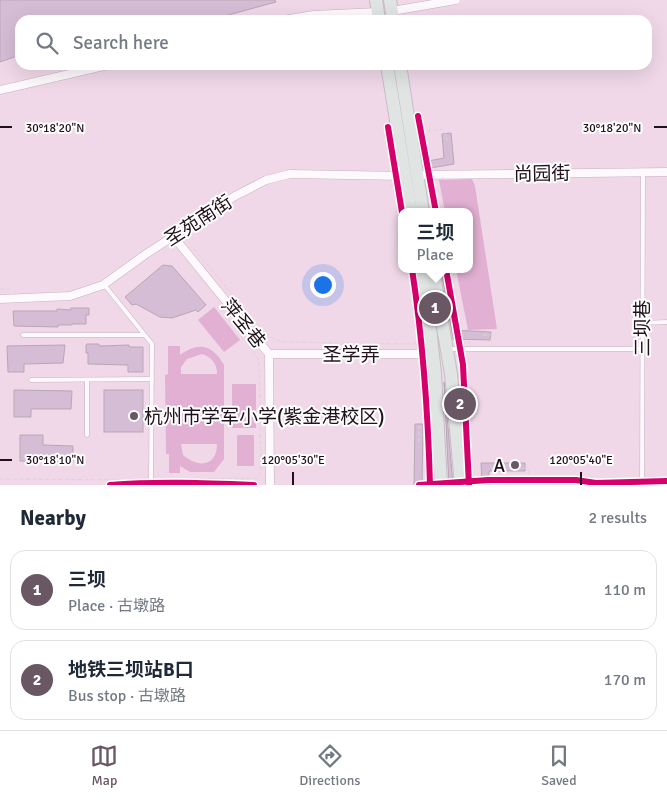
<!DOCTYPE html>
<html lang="en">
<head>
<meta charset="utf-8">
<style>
	:root { --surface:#fff; --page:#f2f2f3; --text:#1f2937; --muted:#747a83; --line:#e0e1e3; --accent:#695763 }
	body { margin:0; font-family:Signika,"Noto Sans SC",sans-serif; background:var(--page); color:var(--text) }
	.you { position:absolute; left:322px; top:284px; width:18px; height:18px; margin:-12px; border:4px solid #fff; border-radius:50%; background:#1a73e8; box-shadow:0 0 0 8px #1a73e833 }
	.badge { display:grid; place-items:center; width:32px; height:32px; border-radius:50%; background:var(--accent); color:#fff; font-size:16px; font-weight:700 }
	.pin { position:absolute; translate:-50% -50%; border:2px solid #fff; box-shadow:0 1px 5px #0006 }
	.popup { position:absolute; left:398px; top:208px; width:75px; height:65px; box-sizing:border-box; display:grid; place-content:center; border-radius:10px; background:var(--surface); filter:drop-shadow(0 1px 4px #0005); font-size:16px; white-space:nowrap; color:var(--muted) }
	.popup b { font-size:19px; color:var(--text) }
	.popup::after { content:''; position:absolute; left:50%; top:100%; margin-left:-10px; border:10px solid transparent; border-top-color:var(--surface) }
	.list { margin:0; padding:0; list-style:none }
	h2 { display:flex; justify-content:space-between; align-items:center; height:65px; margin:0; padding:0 20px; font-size:21px }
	h2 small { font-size:16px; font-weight:400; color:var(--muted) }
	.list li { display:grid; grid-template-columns:32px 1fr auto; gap:15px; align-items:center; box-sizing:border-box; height:80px; margin:0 10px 10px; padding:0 10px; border:1px solid var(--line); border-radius:15px }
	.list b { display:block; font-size:19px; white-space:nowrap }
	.list p { margin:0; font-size:16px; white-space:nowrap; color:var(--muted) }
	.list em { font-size:16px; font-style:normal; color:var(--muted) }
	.icon { flex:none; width:28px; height:28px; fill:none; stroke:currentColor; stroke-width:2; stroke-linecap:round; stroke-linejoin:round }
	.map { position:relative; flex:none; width:667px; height:485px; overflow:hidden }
	.search { position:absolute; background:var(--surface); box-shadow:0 5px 20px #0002; left:15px; right:15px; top:15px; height:55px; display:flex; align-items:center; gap:12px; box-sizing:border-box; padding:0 18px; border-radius:15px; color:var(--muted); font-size:19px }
	.sheet { height:245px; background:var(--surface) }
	nav { display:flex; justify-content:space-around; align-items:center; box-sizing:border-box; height:70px; border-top:1px solid var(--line); background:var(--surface); font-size:14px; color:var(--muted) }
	nav a { display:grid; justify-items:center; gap:2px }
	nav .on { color:var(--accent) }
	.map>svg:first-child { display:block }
	.green { fill:#e2b0d2; fill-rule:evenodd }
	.building { fill:#d6bdd6; stroke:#b7a7b5 }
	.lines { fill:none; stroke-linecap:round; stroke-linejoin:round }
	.service-casing { stroke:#c6b3bf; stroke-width:5 }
	.minor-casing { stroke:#c6b3bf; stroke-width:9 }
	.primary-casing { stroke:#c8bdc5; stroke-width:14 }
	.path { stroke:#dcd4d9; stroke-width:1; stroke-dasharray:4 2.5; stroke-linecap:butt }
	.service { stroke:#fdf9fc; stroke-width:4 }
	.minor { stroke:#fdf9fc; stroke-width:8 }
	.primary { stroke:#e0e5e3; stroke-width:12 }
	.cycleway-casing { stroke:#fefefe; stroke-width:9 }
	.cycleway { stroke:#d6006c; stroke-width:6 }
	.ticks { fill:none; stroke:#20111b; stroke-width:2 }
	.poi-dot { fill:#695763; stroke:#fefefe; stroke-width:2 }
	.labels { text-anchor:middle; stroke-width:4; stroke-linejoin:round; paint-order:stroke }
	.street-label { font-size:19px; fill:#20111b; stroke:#fefefe }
	.poi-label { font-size:19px; fill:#20111b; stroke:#fefefe; text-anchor:start }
	.ticks-label { font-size:12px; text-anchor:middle; fill:#20111b; stroke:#fefefe; stroke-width:4; stroke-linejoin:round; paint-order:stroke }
</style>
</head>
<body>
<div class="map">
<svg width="667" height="485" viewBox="0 0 667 485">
	<rect width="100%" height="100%" fill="#f0d8e8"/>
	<g class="green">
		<path d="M472,179L475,186L497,329L468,330L456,269H469V212H445L439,180Z"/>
		<path d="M214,307L240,340L224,352L198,320Z"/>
		<path d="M168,346H180V355C199,341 213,345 224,365V459L214,472H190L180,466V473H169V454H166L165,375L168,374ZM202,354C212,357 217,364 217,374H181V367L187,359ZM181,444H217C217,467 198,468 183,455Z"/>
		<rect x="232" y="384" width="24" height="44"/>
		<rect x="237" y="435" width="17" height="31"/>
	</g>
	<g class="building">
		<path d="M0,0H275L276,2L210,20H20V55L0,62Z"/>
		<path d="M451,133L454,164L425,169L423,162L444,158L442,134Z"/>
		<path d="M163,265L172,266L206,305L198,312L196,310L172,318L160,317L136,304L132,305L125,297Z"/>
		<path d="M441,269L452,330L491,332L490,340L453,339Z"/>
		<path d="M71,308H89V315H86V324H72V325H58V327L14,326L13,311H57V309L71,310Z"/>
		<path d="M87,344H99V346L129,345V347H143V372H128V365L88,364V353H86V345Z"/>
		<path d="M65,345L63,363L24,364V372H8L7,346Z"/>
		<path d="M444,382L453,485H449Z"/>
		<path d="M14,390L72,391L71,409H31V417H14Z"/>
		<rect x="104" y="390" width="39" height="42"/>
		<path d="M415,424H423L422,485H414Z"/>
		<path d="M20,435H43V445L73,446V462L20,461Z"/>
		<path d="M481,463H525V471H489V485H482Z"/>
	</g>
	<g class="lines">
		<g class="service-casing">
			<g id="service">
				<path d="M106,287L152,344L151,480"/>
				<path d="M642,323L667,322"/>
				<path d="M23,335H144"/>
				<path d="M449,349H642"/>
				<path d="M31,380L152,379"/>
				<path d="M87,380V435"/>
				<path d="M642,485L643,172"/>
			</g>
		</g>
		<g class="minor-casing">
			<g id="minor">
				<path d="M392,11L456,0"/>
				<path d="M283,20L314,15L378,12"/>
				<path d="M0,90L108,65"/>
				<path d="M417,175L667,172"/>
				<path d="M173,236L269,354L270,485"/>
				<path d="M0,299L70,296L103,285L146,254L235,196L266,180L290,174L405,176"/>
				<path d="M269,354H433"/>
			</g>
		</g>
		<g class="primary-casing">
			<g id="primary">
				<path d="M376,0L379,20"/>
				<path d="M390,0L393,20"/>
				<path d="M387,65L411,212"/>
				<path d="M400,65L423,212"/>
				<path d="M421,269L428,308L435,374L441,485"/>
				<path d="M433,269L451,374L461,485"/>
			</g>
		</g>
		<g class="path">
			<path d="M427,131L444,129L447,141"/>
			<path d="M390,184L396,194L401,221"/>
			<path d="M194,249L264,332L274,339L286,342L409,344L416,343L418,339L409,269"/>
			<path d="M399,249L397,236L401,235"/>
			<path d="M0,289H12"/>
			<path d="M483,335H492L490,343"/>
			<path d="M462,343H471"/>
			<path d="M419,442V427H426"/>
			<path d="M517,468H528L529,475"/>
			<path d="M0,479L145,480"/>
			<path d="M156,480L258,478L261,470L259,360L226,315"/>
		</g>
		<use href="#service" class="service"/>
		<use href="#minor" class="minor"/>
		<use href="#primary" class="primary"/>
		<g class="cycleway-casing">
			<g id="cycleway">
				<path d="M418,116L436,212"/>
				<path d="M388,127L402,212"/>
				<path d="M412,269C423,341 428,412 430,485"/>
				<path d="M446,269L463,365L469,485"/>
				<path d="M110,485C158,481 206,483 254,485"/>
				<path d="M419,485L488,480H576L596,483L667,481"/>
			</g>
		</g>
		<use href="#cycleway" class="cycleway"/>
	</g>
	<path class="ticks" d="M0,127H12M654,127H667M0,460H12M293,472V485M581,472V485"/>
	<g class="poi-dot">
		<circle cx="134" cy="416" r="5"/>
		<circle cx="515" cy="465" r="5"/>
	</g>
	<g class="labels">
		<g class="street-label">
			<text transform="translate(542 173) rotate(-1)" y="7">尚园街</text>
			<text transform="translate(198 220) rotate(-33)" y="7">圣苑南街</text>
			<text transform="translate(244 323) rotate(51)" y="7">萍圣巷</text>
			<text transform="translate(642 328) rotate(-90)" y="7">三坝巷</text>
			<text x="351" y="361">圣学弄</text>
		</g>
		<g class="poi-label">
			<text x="144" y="423">杭州市学军小学(紫金港校区)</text>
			<text x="505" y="472" text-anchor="end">A</text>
		</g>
	</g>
	<g class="ticks-label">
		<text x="55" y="132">30°18'20"N</text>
		<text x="612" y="132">30°18'20"N</text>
		<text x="55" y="464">30°18'10"N</text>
		<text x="293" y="464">120°05'30"E</text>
		<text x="581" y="464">120°05'40"E</text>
	</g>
</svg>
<div class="you"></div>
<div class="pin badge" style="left:435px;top:308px">1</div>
<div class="popup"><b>三坝</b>Place</div>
<div class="pin badge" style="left:460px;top:404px">2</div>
<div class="search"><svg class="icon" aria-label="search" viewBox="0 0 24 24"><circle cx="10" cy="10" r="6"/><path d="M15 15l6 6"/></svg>Search here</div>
</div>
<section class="sheet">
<h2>Nearby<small>2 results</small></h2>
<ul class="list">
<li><span class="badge">1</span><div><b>三坝</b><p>Place · 古墩路</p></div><em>110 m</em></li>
<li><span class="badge">2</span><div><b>地铁三坝站B口</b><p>Bus stop · 古墩路</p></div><em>170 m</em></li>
</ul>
</section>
<nav>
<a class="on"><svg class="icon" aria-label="map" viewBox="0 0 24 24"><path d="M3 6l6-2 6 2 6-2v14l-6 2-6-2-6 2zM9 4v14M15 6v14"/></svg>Map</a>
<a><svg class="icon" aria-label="directions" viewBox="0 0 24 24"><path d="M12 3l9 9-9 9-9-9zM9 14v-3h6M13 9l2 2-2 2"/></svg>Directions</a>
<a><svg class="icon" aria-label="saved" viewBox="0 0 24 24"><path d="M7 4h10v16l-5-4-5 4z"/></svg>Saved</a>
</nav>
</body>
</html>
